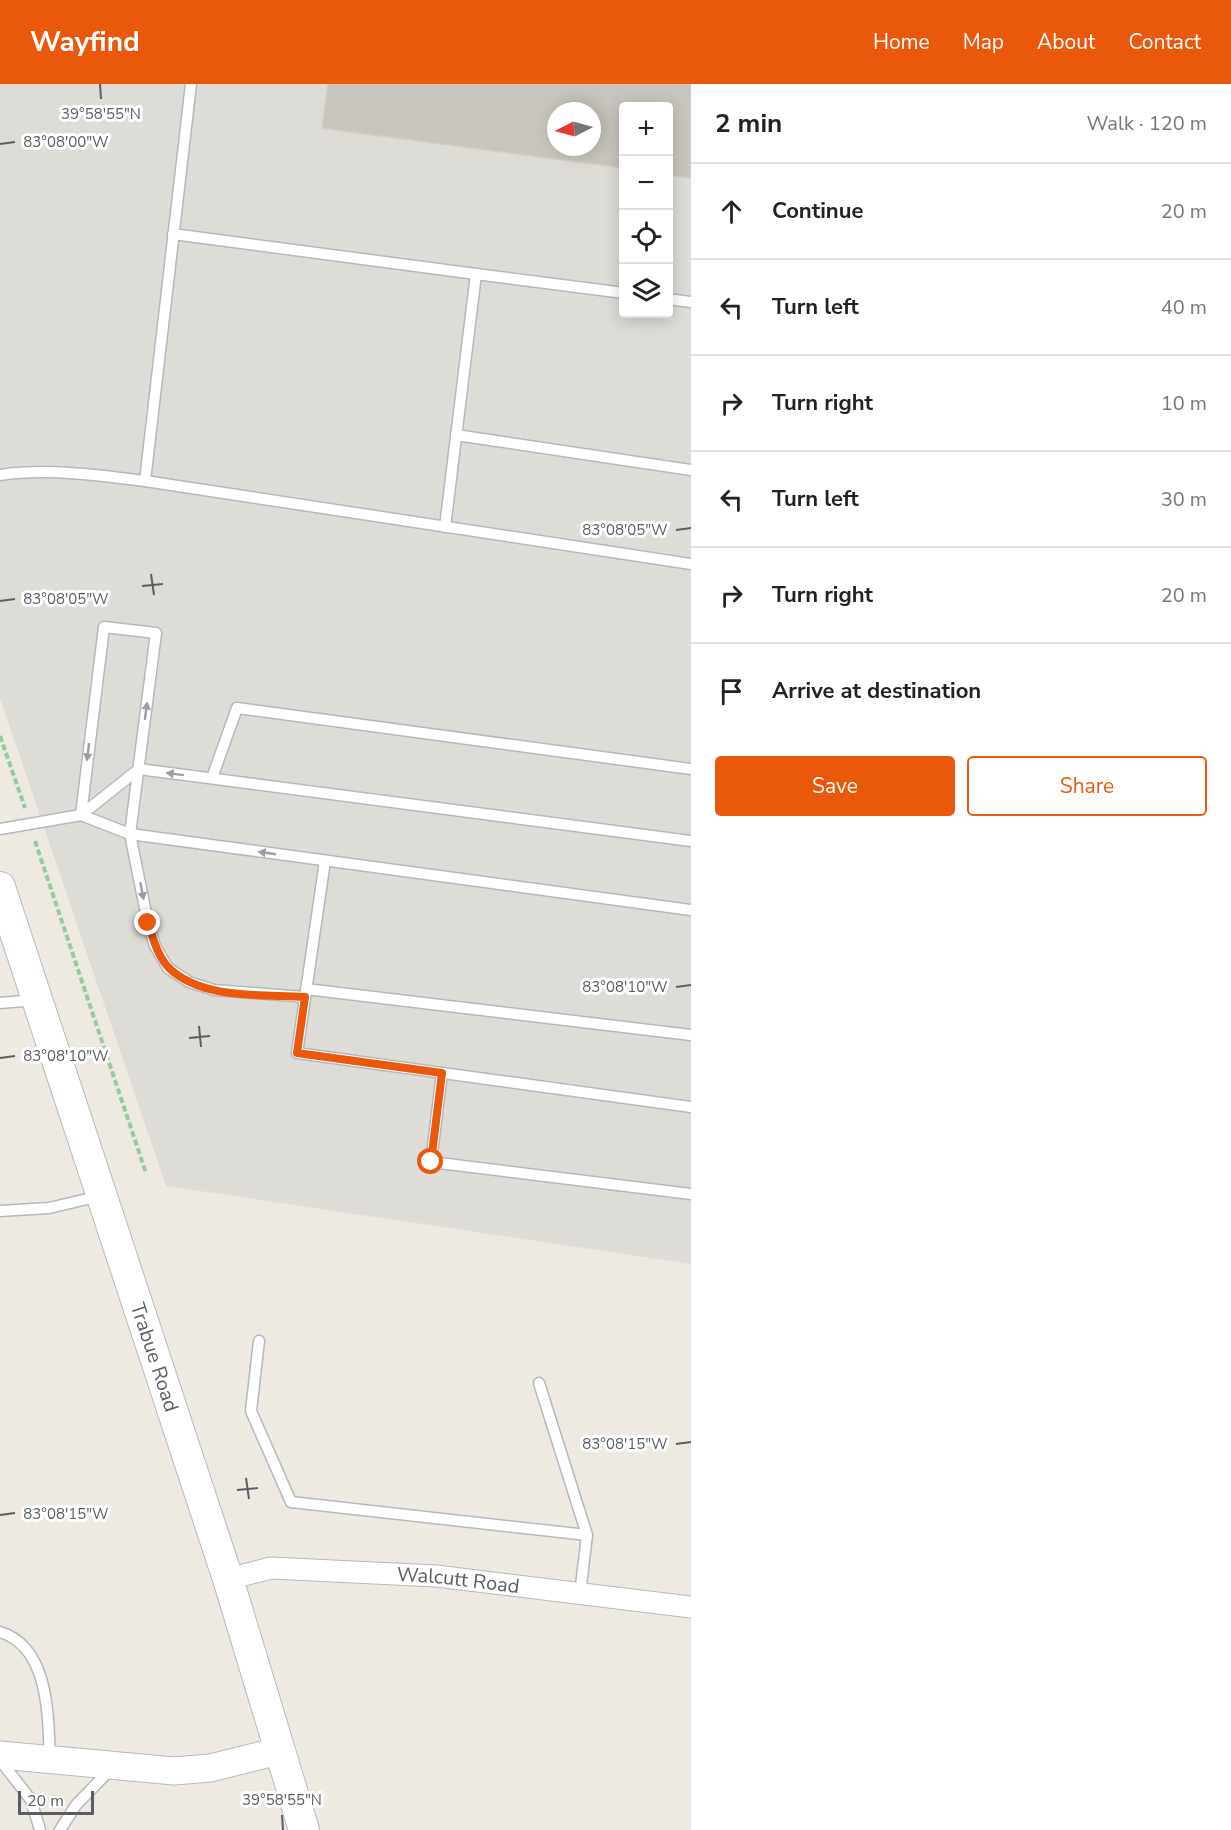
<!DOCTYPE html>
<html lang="en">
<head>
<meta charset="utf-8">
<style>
	:root { --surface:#fff; --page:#f6f6f6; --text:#222; --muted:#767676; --line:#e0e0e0; --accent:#ea580c }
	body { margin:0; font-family:"Nunito Sans",sans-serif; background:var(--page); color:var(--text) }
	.controls { position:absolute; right:18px; top:18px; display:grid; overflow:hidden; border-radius:6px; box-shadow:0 3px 15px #0003 }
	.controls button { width:54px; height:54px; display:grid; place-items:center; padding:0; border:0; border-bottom:2px solid var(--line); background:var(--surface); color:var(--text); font:30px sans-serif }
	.compass { position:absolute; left:547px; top:18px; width:54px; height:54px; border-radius:50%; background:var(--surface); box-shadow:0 3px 15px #0003; rotate:264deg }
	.scale { position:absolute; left:18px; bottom:15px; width:76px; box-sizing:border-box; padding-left:6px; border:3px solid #595e63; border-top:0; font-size:16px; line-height:21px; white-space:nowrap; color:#595e63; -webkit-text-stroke:4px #fff; paint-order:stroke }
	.stop { position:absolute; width:18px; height:18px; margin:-14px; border:4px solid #ea580c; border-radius:50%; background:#fff }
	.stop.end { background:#ea580c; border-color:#fff; box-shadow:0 2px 6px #0008 }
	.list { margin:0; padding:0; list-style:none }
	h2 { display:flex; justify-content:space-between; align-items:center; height:78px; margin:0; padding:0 24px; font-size:26px }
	h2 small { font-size:20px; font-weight:400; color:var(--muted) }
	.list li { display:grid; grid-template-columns:39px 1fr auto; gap:18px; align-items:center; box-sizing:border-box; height:96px; padding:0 24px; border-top:2px solid var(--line) }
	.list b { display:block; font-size:22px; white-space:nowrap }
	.list em { font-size:20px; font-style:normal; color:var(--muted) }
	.actions { display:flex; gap:12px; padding:18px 24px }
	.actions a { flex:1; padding:14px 0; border:2px solid var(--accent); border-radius:6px; text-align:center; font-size:21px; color:var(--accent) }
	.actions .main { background:var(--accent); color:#fff }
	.icon { flex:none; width:33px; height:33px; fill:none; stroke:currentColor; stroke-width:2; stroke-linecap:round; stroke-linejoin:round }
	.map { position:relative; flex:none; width:691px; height:1746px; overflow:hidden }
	header { display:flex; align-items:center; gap:36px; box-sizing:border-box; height:84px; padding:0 30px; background:var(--accent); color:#fff }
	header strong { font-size:28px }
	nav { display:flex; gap:33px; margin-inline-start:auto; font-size:21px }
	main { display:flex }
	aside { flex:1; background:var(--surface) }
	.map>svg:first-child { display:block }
	.industrial { fill:#dedcd6; fill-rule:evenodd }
	.building { fill:#c9c5be; stroke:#d3ccbf; stroke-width:1.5; fill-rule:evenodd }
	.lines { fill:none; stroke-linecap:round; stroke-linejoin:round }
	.service-casing { stroke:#b4b8bd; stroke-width:13 }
	.minor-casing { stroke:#b4b8bd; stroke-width:23 }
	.tertiary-casing { stroke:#b4b8bd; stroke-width:29 }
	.secondary-casing { stroke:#b5b9bf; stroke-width:32 }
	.path { stroke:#93caa0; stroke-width:4; stroke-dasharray:6 3; stroke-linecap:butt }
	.service { stroke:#fff; stroke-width:10 }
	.minor { stroke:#fff; stroke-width:21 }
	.tertiary { stroke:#fff; stroke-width:27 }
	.secondary { stroke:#fff; stroke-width:30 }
	.oneway { fill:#9b9ea1 }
	.route { stroke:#ea580c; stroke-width:8 }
	.ticks { fill:none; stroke:#595e63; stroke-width:2 }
	.labels { text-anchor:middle; stroke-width:6; stroke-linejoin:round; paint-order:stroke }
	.street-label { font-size:20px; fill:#595e63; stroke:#fff }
	.ticks-label { font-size:15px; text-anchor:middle; fill:#595e63; stroke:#fff; stroke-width:6; stroke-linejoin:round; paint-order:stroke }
</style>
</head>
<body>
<header>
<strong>Wayfind</strong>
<nav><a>Home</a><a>Map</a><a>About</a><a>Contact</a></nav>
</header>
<main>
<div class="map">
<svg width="691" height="1746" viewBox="0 0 691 1746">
	<rect width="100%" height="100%" fill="#eeeae1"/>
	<path class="industrial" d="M0,0H691V1180L166,1102L0,614ZM624,22H668V230H624ZM556,27H592V63H556Z"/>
	<path class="building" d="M328,0H691V94L668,91V22H624V84L322,44ZM556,27H592V63H556Z"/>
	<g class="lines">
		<g class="service-casing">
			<g id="service">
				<path d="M173,150L476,190"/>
				<path d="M668,215L691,218"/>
				<path d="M456,351L691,386"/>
				<path d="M0,391C47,384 98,391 145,397L691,480"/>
				<path d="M145,397L191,0"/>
				<path d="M445,443L476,190L624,209"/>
				<path d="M212,694L237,624L691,685"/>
				<path d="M81,731L104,543L156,549L130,750L148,839L155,862L168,884L189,898L214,906L305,913"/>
				<path d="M81,731L139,685L691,757"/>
				<path d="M0,745L81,731L130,750L691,826"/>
				<path d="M325,777L297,969L691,1023"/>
				<path d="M306,905L691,951"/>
				<path d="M0,919L36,916"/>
				<path d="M442,989L431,1078L691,1110"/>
				<path d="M0,1127L49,1124L100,1112"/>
				<path d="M259,1257L251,1327L291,1418L587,1451"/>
				<path d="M539,1299L587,1451L580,1510"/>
				<path d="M0,1548C50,1563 48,1634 50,1676"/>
				<path d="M0,1676L31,1716L40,1746"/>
				<path d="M60,1746L76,1721L112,1684"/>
			</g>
		</g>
		<g class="minor-casing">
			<g id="minor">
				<path id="s1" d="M228,1495L271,1484L436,1492L691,1523"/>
			</g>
		</g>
		<g class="tertiary-casing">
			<path id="tertiary" d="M0,1671L174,1687L210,1684L279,1667"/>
		</g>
		<g class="secondary-casing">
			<g id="secondary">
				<path id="s2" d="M0,803L228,1495L304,1746"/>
			</g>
		</g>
		<g class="path">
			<path d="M0,652L25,724"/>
			<path d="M35,757L146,1089"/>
		</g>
		<use href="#service" class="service"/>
		<use href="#minor" class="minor"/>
		<use href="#tertiary" class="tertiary"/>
		<use href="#secondary" class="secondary"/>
	</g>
	<defs><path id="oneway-solid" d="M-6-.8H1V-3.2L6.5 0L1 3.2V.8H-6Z" transform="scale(1.5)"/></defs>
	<g class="oneway">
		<use href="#oneway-solid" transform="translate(146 627) rotate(-83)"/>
		<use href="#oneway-solid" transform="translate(88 668) rotate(97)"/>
		<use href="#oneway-solid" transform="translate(175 690) rotate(-173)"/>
		<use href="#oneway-solid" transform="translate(267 769) rotate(-172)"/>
		<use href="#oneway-solid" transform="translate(142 807) rotate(79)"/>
	</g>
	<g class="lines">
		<path class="route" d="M148,839C153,854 158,874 170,885C204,916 262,910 305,913L297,969L442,989L431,1078"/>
	</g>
	<path class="ticks" d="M100,0L101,15M0,60L15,58M676,446L691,444M151,490L154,511M142,502L163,500M0,517L15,515M676,903L691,901M199,942L201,963M189,954L210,952M0,974L15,972M676,1360L691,1358M246,1394L249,1415M237,1406L258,1404M0,1431L15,1429M282,1731L283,1746"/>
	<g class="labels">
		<g class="street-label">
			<text dy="7" stroke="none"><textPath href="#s2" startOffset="495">Trabue Road</textPath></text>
			<text dy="7" stroke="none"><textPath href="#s1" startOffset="232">Walcutt Road</textPath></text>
		</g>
	</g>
	<g class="ticks-label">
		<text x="101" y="35">39°58'55"N</text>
		<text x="66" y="63">83°08'00"W</text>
		<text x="625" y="451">83°08'05"W</text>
		<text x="66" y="520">83°08'05"W</text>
		<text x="625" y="908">83°08'10"W</text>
		<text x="66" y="977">83°08'10"W</text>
		<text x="625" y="1365">83°08'15"W</text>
		<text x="66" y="1435">83°08'15"W</text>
		<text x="282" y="1721">39°58'55"N</text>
	</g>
</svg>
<div class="controls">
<button>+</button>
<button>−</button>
<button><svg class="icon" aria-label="locate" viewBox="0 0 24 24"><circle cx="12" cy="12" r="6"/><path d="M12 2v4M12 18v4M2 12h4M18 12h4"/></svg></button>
<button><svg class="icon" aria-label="layers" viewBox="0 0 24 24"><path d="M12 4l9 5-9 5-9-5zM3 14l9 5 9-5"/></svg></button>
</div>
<svg class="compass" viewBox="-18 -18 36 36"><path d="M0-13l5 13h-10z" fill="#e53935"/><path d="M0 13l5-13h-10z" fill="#767676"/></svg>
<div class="scale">20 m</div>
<div class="stop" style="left:431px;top:1078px"></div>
<div class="stop end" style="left:148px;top:839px"></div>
</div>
<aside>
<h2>2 min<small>Walk · 120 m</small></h2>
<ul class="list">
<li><svg class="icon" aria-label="ahead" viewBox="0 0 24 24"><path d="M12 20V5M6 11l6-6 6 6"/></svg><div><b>Continue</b></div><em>20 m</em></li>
<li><svg class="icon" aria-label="left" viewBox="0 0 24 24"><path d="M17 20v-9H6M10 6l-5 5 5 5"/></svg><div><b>Turn left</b></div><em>40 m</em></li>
<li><svg class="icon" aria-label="right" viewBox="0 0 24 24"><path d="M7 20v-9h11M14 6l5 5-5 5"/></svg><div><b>Turn right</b></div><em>10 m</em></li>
<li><svg class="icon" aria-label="left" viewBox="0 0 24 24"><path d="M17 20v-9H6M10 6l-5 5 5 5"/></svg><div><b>Turn left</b></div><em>30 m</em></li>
<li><svg class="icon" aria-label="right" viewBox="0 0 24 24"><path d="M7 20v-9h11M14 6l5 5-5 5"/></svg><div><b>Turn right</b></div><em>20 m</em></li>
<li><svg class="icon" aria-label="arrive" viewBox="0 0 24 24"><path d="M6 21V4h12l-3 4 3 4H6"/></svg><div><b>Arrive at destination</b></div></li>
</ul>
<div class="actions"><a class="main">Save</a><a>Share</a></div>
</aside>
</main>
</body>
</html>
